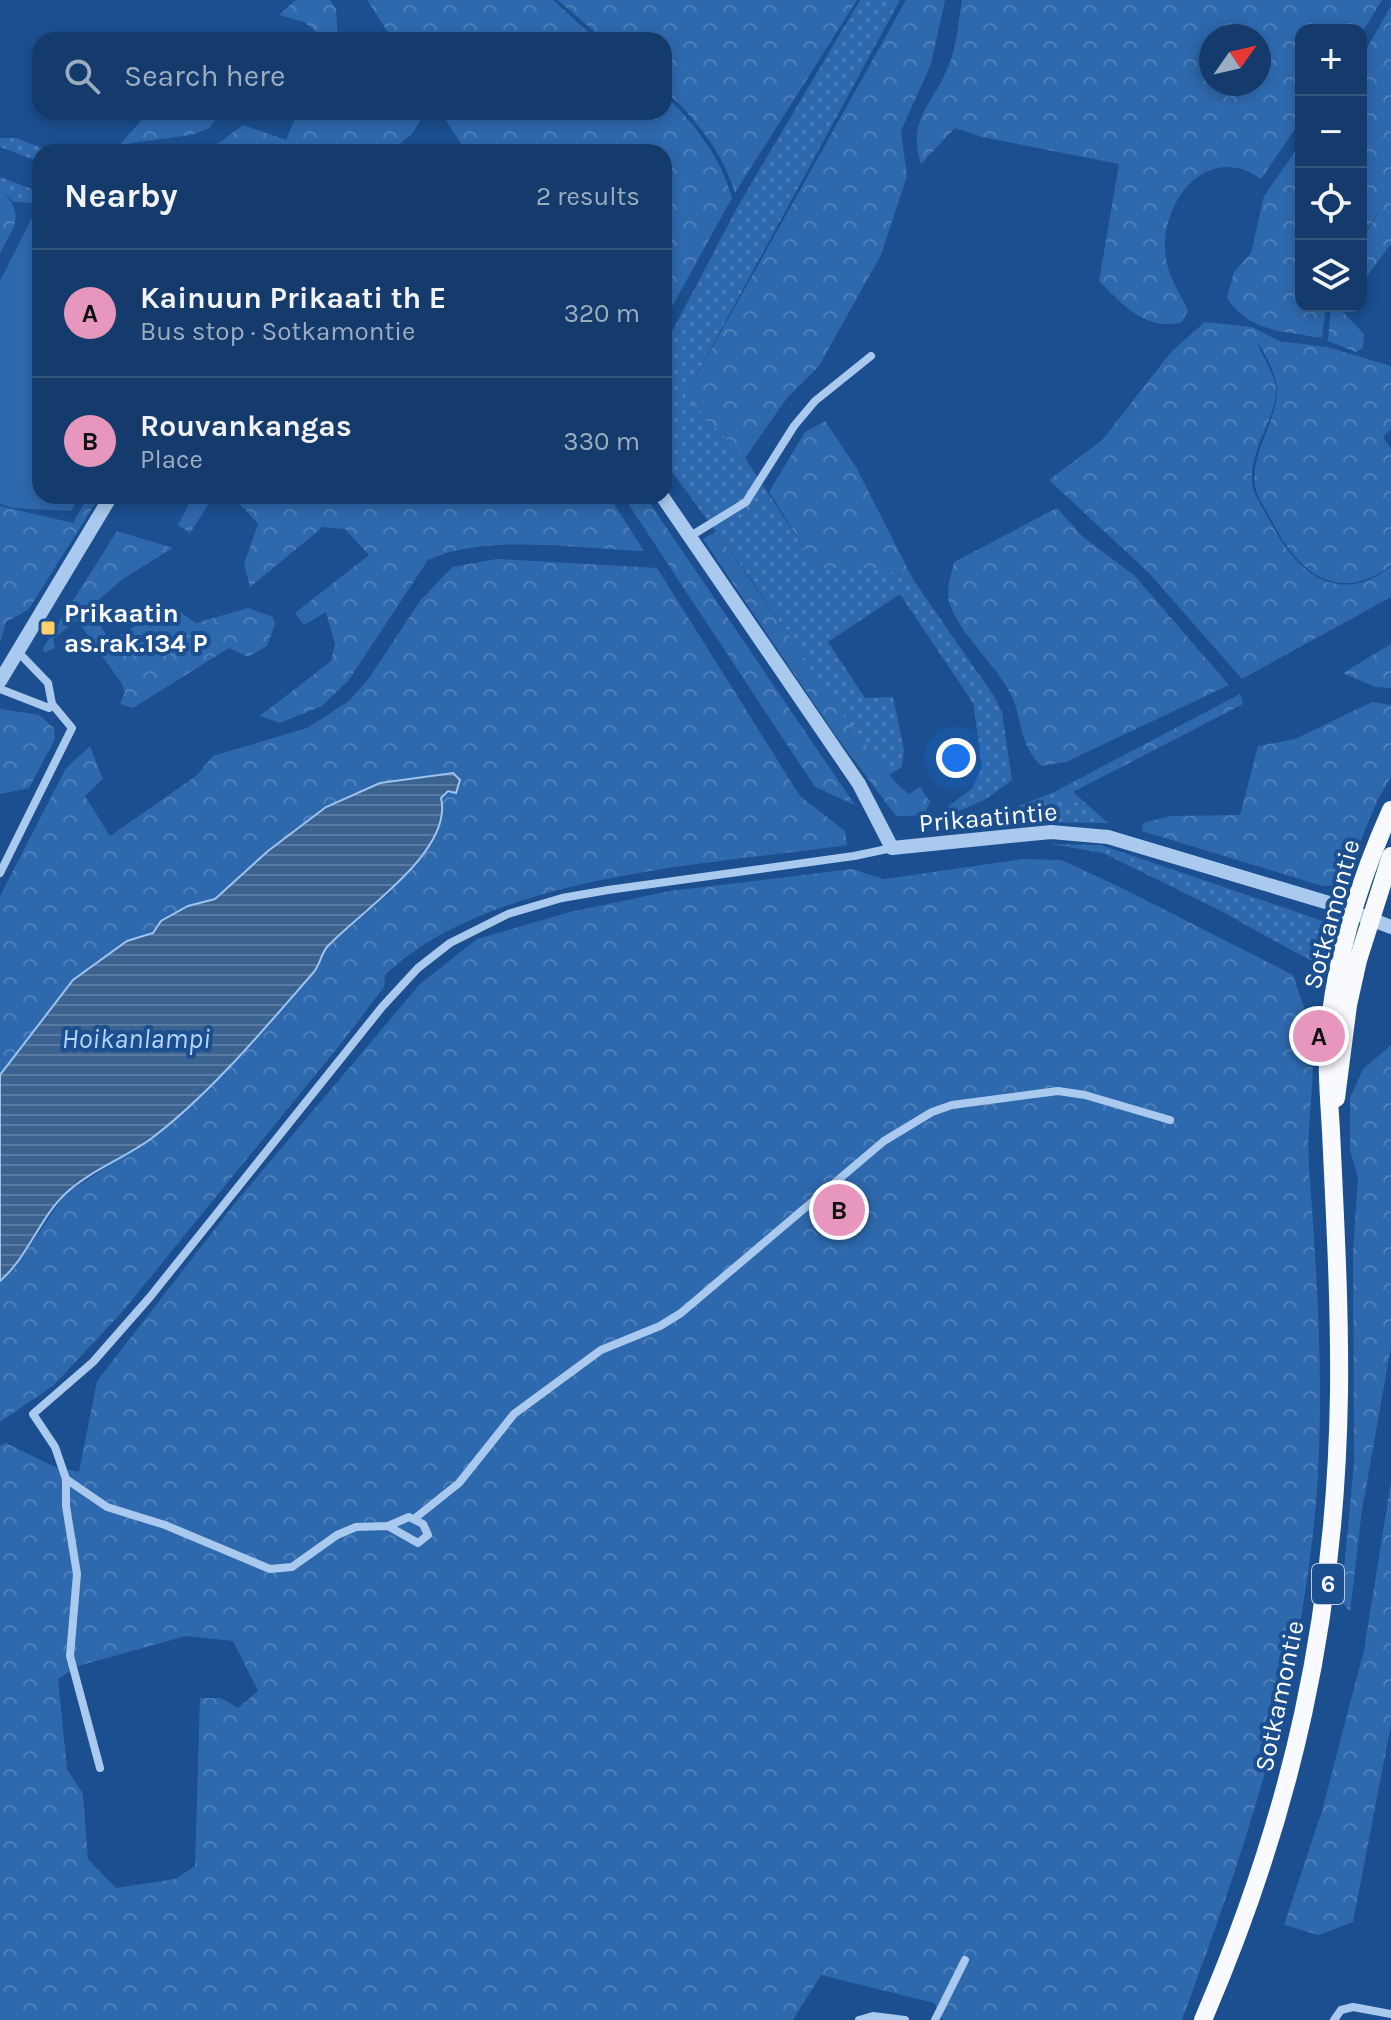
<!DOCTYPE html>
<html lang="en">
<head>
<meta charset="utf-8">
<style>
	:root { --surface:#143b6b; --page:#214673; --text:#f1f3f6; --muted:#9dadc1; --line:#33557e; --accent:#e797bd }
	body { margin:0; font-family:Karla,sans-serif; background:var(--page); color:var(--text) }
	.controls { position:absolute; right:24px; top:24px; display:grid; overflow:hidden; border-radius:16px; box-shadow:0 4px 12px #0003 }
	.controls button { width:72px; height:72px; display:grid; place-items:center; padding:0; border:0; border-bottom:2px solid var(--line); background:var(--surface); color:var(--text); font:40px sans-serif }
	.compass { position:absolute; left:1199px; top:24px; width:72px; height:72px; border-radius:50%; background:var(--surface); box-shadow:0 4px 12px #0003; rotate:56deg }
	.you { position:absolute; left:956px; top:758px; width:28px; height:28px; margin:-20px; border:6px solid #fff; border-radius:50%; background:#1a73e8; box-shadow:0 0 0 12px #1a73e833 }
	.badge { display:grid; place-items:center; width:52px; height:52px; border-radius:50%; background:var(--accent); color:#111; font-size:26px; font-weight:700 }
	.pin { position:absolute; translate:-50% -50%; border:4px solid #fff; box-shadow:0 2px 8px #0006 }
	.list { margin:0; padding:0; list-style:none }
	h2 { display:flex; justify-content:space-between; align-items:center; height:104px; margin:0; padding:0 32px; font-size:34px }
	h2 small { font-size:26px; font-weight:400; color:var(--muted) }
	.list li { display:grid; grid-template-columns:52px 1fr auto; gap:24px; align-items:center; box-sizing:border-box; height:128px; padding:0 32px; border-top:2px solid var(--line) }
	.list b { display:block; font-size:30px; white-space:nowrap }
	.list p { margin:0; font-size:26px; white-space:nowrap; color:var(--muted) }
	.list em { font-size:26px; font-style:normal; color:var(--muted) }
	.icon { flex:none; width:44px; height:44px; fill:none; stroke:currentColor; stroke-width:2; stroke-linecap:round; stroke-linejoin:round }
	.map { position:relative; flex:none; width:1391px; height:2020px; overflow:hidden }
	.search { position:absolute; background:var(--surface); box-shadow:0 4px 12px #0003; left:32px; top:32px; width:640px; height:88px; display:flex; align-items:center; gap:20px; box-sizing:border-box; padding:0 28px; border-radius:24px; color:var(--muted); font-size:30px }
	.panel { position:absolute; background:var(--surface); box-shadow:0 4px 12px #0003; left:32px; top:144px; width:640px; height:360px; border-radius:24px }
	.map>svg:first-child { display:block }
	.grass { fill:url(#grass-dots) }
	.forest { fill:url(#forest-crowns); fill-rule:evenodd }
	.garden { fill:#2e69ad }
	.water { fill:url(#water-rules); stroke:#9cc4f0; stroke-width:2 }
	.lines { fill:none; stroke-linecap:round; stroke-linejoin:round }
	.minor { stroke:#a9c9ee; stroke-width:8 }
	.tertiary { stroke:#a9c9ee; stroke-width:14 }
	.trunk { stroke:#f8faff; stroke-width:18 }
	.poi-dot { fill:#ffd166; stroke:#1b4f8f; stroke-width:3 }
	.labels { text-anchor:middle; stroke-width:8; stroke-linejoin:round; paint-order:stroke }
	.shield { fill:#1b4f8f; stroke:#bbcadd; stroke-width:2 }
	.shield-label { font-size:24px; font-weight:bold; fill:#fff }
	.poi-label { font-size:26px; font-weight:bold; fill:#fff; stroke:#1b4f8f; text-anchor:start }
	.street-label { font-size:26px; fill:#fff; stroke:#1b4f8f }
	.water-label { font-size:28px; font-style:italic; fill:#b5d3f5; stroke:#1b4f8f }
</style>
</head>
<body>
<div class="map">
<svg width="1391" height="2020" viewBox="0 0 1391 2020">
	<defs>
		<pattern id="grass-dots" width="8" height="8" patternUnits="userSpaceOnUse" patternTransform="scale(2)"><rect width="8" height="8" fill="#2e69ad"/><path d="M2 2h.1M6 6h.1" fill="none" stroke="#4d80b9" stroke-width="1.8" stroke-linecap="round"/></pattern>
		<pattern id="forest-crowns" width="20" height="18" patternUnits="userSpaceOnUse" patternTransform="scale(2)"><rect width="20" height="18" fill="#2e69ad"/><path d="M2 6a3 3 0 1 1 6 0M12 15a3 3 0 1 1 6 0" fill="none" stroke="#4d80b9"/></pattern>
		<pattern id="water-rules" width="6" height="5" patternUnits="userSpaceOnUse" patternTransform="scale(2)"><rect width="6" height="5" fill="#3c6290"/><path d="M0 2.5h6" fill="none" stroke="#597aa1"/></pattern>
	</defs>
	<rect width="100%" height="100%" fill="#1b4f8f"/>
	<g class="grass">
		<path d="M860,0H900L685,396L745,458L817,568H882L914,581L994,696L1002,712L1012,780L986,799L950,815L946,813L949,806L972,788L982,767L973,703L900,594L828,642L865,698L893,697L904,750L902,767L887,776L845,721L751,579L664,461V347L738,206Z"/>
		<path d="M0,138H16L53,152H40V162L0,147Z"/>
		<path d="M0,177L40,192V203L14,202L0,189Z"/>
		<path d="M1054,792L1090,807L1108,823L1020,822L1001,813Z"/>
		<path d="M1050,844L1101,845L1323,921L1335,931L1322,967L1219,910L1103,853Z"/>
	</g>
	<g class="forest">
		<path d="M296,0H330L336,9L338,40H327L304,22L279,15Z"/>
		<path d="M367,0H553L597,40H393Z"/>
		<path d="M558,0H857L735,193C723,153 695,117 664,90V40H604Z"/>
		<path d="M906,0H945L931,64L901,131L907,176L881,255L819,366L787,398L745,458L685,396Z"/>
		<path d="M962,0H1382L1361,34V30H1301V120L1261,179C1206,140 1157,205 1166,259C1169,277 1180,294 1188,310L1182,322C1146,332 1122,304 1099,281L1119,164L982,137L955,128L921,164C907,119 932,106 948,67C957,48 958,21 962,0ZM1211,36H1259V84H1211Z"/>
		<path d="M1391,6V244L1361,284V241L1383,206L1361,238V58Z"/>
		<path d="M664,95C695,123 721,158 732,198L664,321V152H467L440,112H664Z"/>
		<path d="M149,112H220L210,128L191,135L131,143L113,152Z"/>
		<path d="M298,112H420L422,118L412,134L390,152H188L219,143L243,125L286,140Z"/>
		<path d="M1301,143V306H1326L1322,337C1313,338 1306,335 1297,334C1268,330 1244,324 1227,298L1234,272L1251,253L1264,196Z"/>
		<path d="M0,189C26,214 15,226 0,253Z"/>
		<path d="M1331,306H1345L1342,311L1364,334L1363,348L1356,352L1328,341Z"/>
		<path d="M1205,322L1252,327L1279,341L1327,347L1391,366V429L1383,437L1391,449V566C1335,606 1296,570 1271,519C1266,510 1257,497 1255,486C1250,453 1278,418 1277,391C1277,374 1265,354 1257,341C1262,358 1277,375 1276,393C1275,420 1246,455 1253,488C1256,499 1265,511 1270,521C1295,571 1336,608 1391,567V597L1242,679L1148,572L1049,480L1102,440L1172,351Z"/>
		<path d="M825,421L856,467L914,581L882,568H817L769,492L805,432Z"/>
		<path d="M88,496H100L28,610L6,622L0,643V506L73,523Z"/>
		<path d="M193,496H214L190,533L178,525Z"/>
		<path d="M226,496H609L644,551C578,549 488,533 428,560L348,681L322,706L280,723L260,716L331,661L335,644L326,612L304,625L295,613L369,555L345,529L323,527L250,587L244,564L258,524L244,508Z"/>
		<path d="M623,496H645L855,805L815,787Z"/>
		<path d="M1057,508L1083,537L1134,575L1229,685L1066,762L1041,766C1022,746 1022,728 1015,704C1004,671 962,639 950,605C945,593 951,575 954,562Z"/>
		<path d="M117,531L173,548L124,578L90,607L106,635L117,637L170,605L196,623L248,608L273,617L275,624L267,646L248,657L229,648L133,708L120,704L125,692L122,684L77,620L53,639L55,648L44,653L43,648Z"/>
		<path d="M716,532C768,601 812,675 865,743C879,762 890,779 909,794L920,787L930,802L924,815L896,816L836,736L703,539Z"/>
		<path d="M497,559L657,568L800,796L845,831L847,845C707,865 491,874 385,975L384,987L343,1041L122,1312L53,1386L0,1422V1281L15,1268L65,1194L153,1137L230,1064L317,969L325,949L391,892L441,799L460,781L326,807L268,851L214,899L188,906L153,933L127,941L73,980L0,1075V896L66,768L90,746L103,779L85,796L110,836L196,776L213,756L307,728L349,701L369,678L420,601L452,567Z"/>
		<path d="M1391,644V688L1375,687L1343,673Z"/>
		<path d="M1240,694L1243,704L1073,792L1090,807L1054,792Z"/>
		<path d="M1372,702L1391,705V777L1378,799L1342,886H1322L1142,831L1143,823L1170,816L1240,815L1258,746L1295,739Z"/>
		<path d="M0,709L39,715L54,728L55,739L29,788L0,794Z"/>
		<path d="M1023,859L1061,860L1116,885L1293,975C1299,995 1310,1018 1312,1039C1316,1081 1306,1124 1309,1166C1318,1290 1327,1418 1312,1542C1293,1707 1240,1864 1182,2020H943L934,2003L821,1975L793,2020H0V1446L6,1443L55,1467L79,1472L97,1381L235,1203L420,984L477,939L570,912L670,891L852,869L884,879ZM186,1636L233,1641L258,1691L238,1708L221,1698H200L195,1866L175,1879L116,1888L88,1859L83,1794L67,1769L58,1679L78,1666Z"/>
		<path d="M1391,1045V1347L1362,1510L1350,1612L1341,1601L1354,1463L1353,1250L1358,1178L1350,1150V1098L1363,1069Z"/>
		<path d="M1391,1482V1725L1353,1922L1319,1935L1284,1925L1322,1811L1364,1650Z"/>
	</g>
	<path class="garden" d="M40,202V496H79L71,511L13,508L0,504V281Z"/>
	<path class="water" d="M453,773L460,780L456,793L448,791L441,798C454,852 358,913 327,947C321,954 320,965 313,973C265,1028 210,1094 152,1138C125,1158 89,1171 65,1194C39,1219 28,1257 0,1281V1075L73,980L127,941L153,933L161,921L188,906L215,899L268,851L326,807L380,783Z"/>
	<g class="lines">
		<g class="minor">
			<path d="M689,537L746,502L794,426L815,401L871,356"/>
			<path d="M0,689L49,708L52,704"/>
			<path d="M0,873L72,728L52,704L48,683L19,653"/>
			<path d="M66,1479L107,1507L165,1525L270,1569L292,1567L337,1535L356,1527L388,1526L409,1517L423,1524L428,1535L418,1543L388,1526"/>
			<path d="M414,1519L459,1483L514,1414L601,1350L660,1326L681,1313L884,1141L932,1112L952,1105L1058,1091L1085,1095L1170,1120"/>
			<path d="M100,1768L70,1656L77,1574L66,1506V1479L55,1447L33,1414L93,1362L150,1297L382,1007L418,968L450,943L508,914L562,898L608,890L854,856L892,848"/>
			<path d="M859,2020L873,2016L905,2020"/>
			<path d="M935,2020L965,1960"/>
			<path d="M1334,2020L1341,2010L1353,2007L1391,2014"/>
		</g>
		<g class="tertiary">
			<path d="M662,496L859,784L892,848L1051,832L1108,837L1329,903L1391,927"/>
			<path d="M0,681L111,496"/>
		</g>
		<g class="trunk">
			<path d="M1336,1098L1348,1005L1358,960L1391,856"/>
			<path d="M1203,2020C1292,1814 1336,1617 1339,1392C1340,1305 1335,1217 1331,1131C1329,1097 1326,1065 1329,1031C1336,956 1360,879 1391,810"/>
		</g>
	</g>
	<rect class="poi-dot" x="40" y="620" width="16" height="16" rx="4"/>
	<g class="labels">
		<rect class="shield" x="1312" y="1564" width="32" height="40" rx="6"/>
		<g class="shield-label">
			<text x="1328" y="1592">6</text>
		</g>
		<g class="poi-label">
			<text x="64" y="622">Prikaatin<tspan x="64" dy="30">as.rak.134 P</tspan></text>
		</g>
		<g class="street-label">
			<text transform="translate(988 817) rotate(-5)" y="9">Prikaatintie</text>
			<text transform="translate(1331 914) rotate(-75)" y="9">Sotkamontie</text>
			<text transform="translate(1279 1696) rotate(-78)" y="9">Sotkamontie</text>
		</g>
		<g class="water-label">
			<text x="136" y="1048">Hoikanlampi</text>
		</g>
	</g>
</svg>
<div class="controls">
<button>+</button>
<button>−</button>
<button><svg class="icon" aria-label="locate" viewBox="0 0 24 24"><circle cx="12" cy="12" r="6"/><path d="M12 2v4M12 18v4M2 12h4M18 12h4"/></svg></button>
<button><svg class="icon" aria-label="layers" viewBox="0 0 24 24"><path d="M12 4l9 5-9 5-9-5zM3 14l9 5 9-5"/></svg></button>
</div>
<svg class="compass" viewBox="-18 -18 36 36"><path d="M0-13l5 13h-10z" fill="#e53935"/><path d="M0 13l5-13h-10z" fill="#9dadc1"/></svg>
<div class="you"></div>
<div class="pin badge" style="left:1319px;top:1036px">A</div>
<div class="pin badge" style="left:839px;top:1210px">B</div>
<div class="search"><svg class="icon" aria-label="search" viewBox="0 0 24 24"><circle cx="10" cy="10" r="6"/><path d="M15 15l6 6"/></svg>Search here</div>
<section class="panel">
<h2>Nearby<small>2 results</small></h2>
<ul class="list">
<li><span class="badge">A</span><div><b>Kainuun Prikaati th E</b><p>Bus stop · Sotkamontie</p></div><em>320 m</em></li>
<li><span class="badge">B</span><div><b>Rouvankangas</b><p>Place</p></div><em>330 m</em></li>
</ul>
</section>
</div>
</body>
</html>
